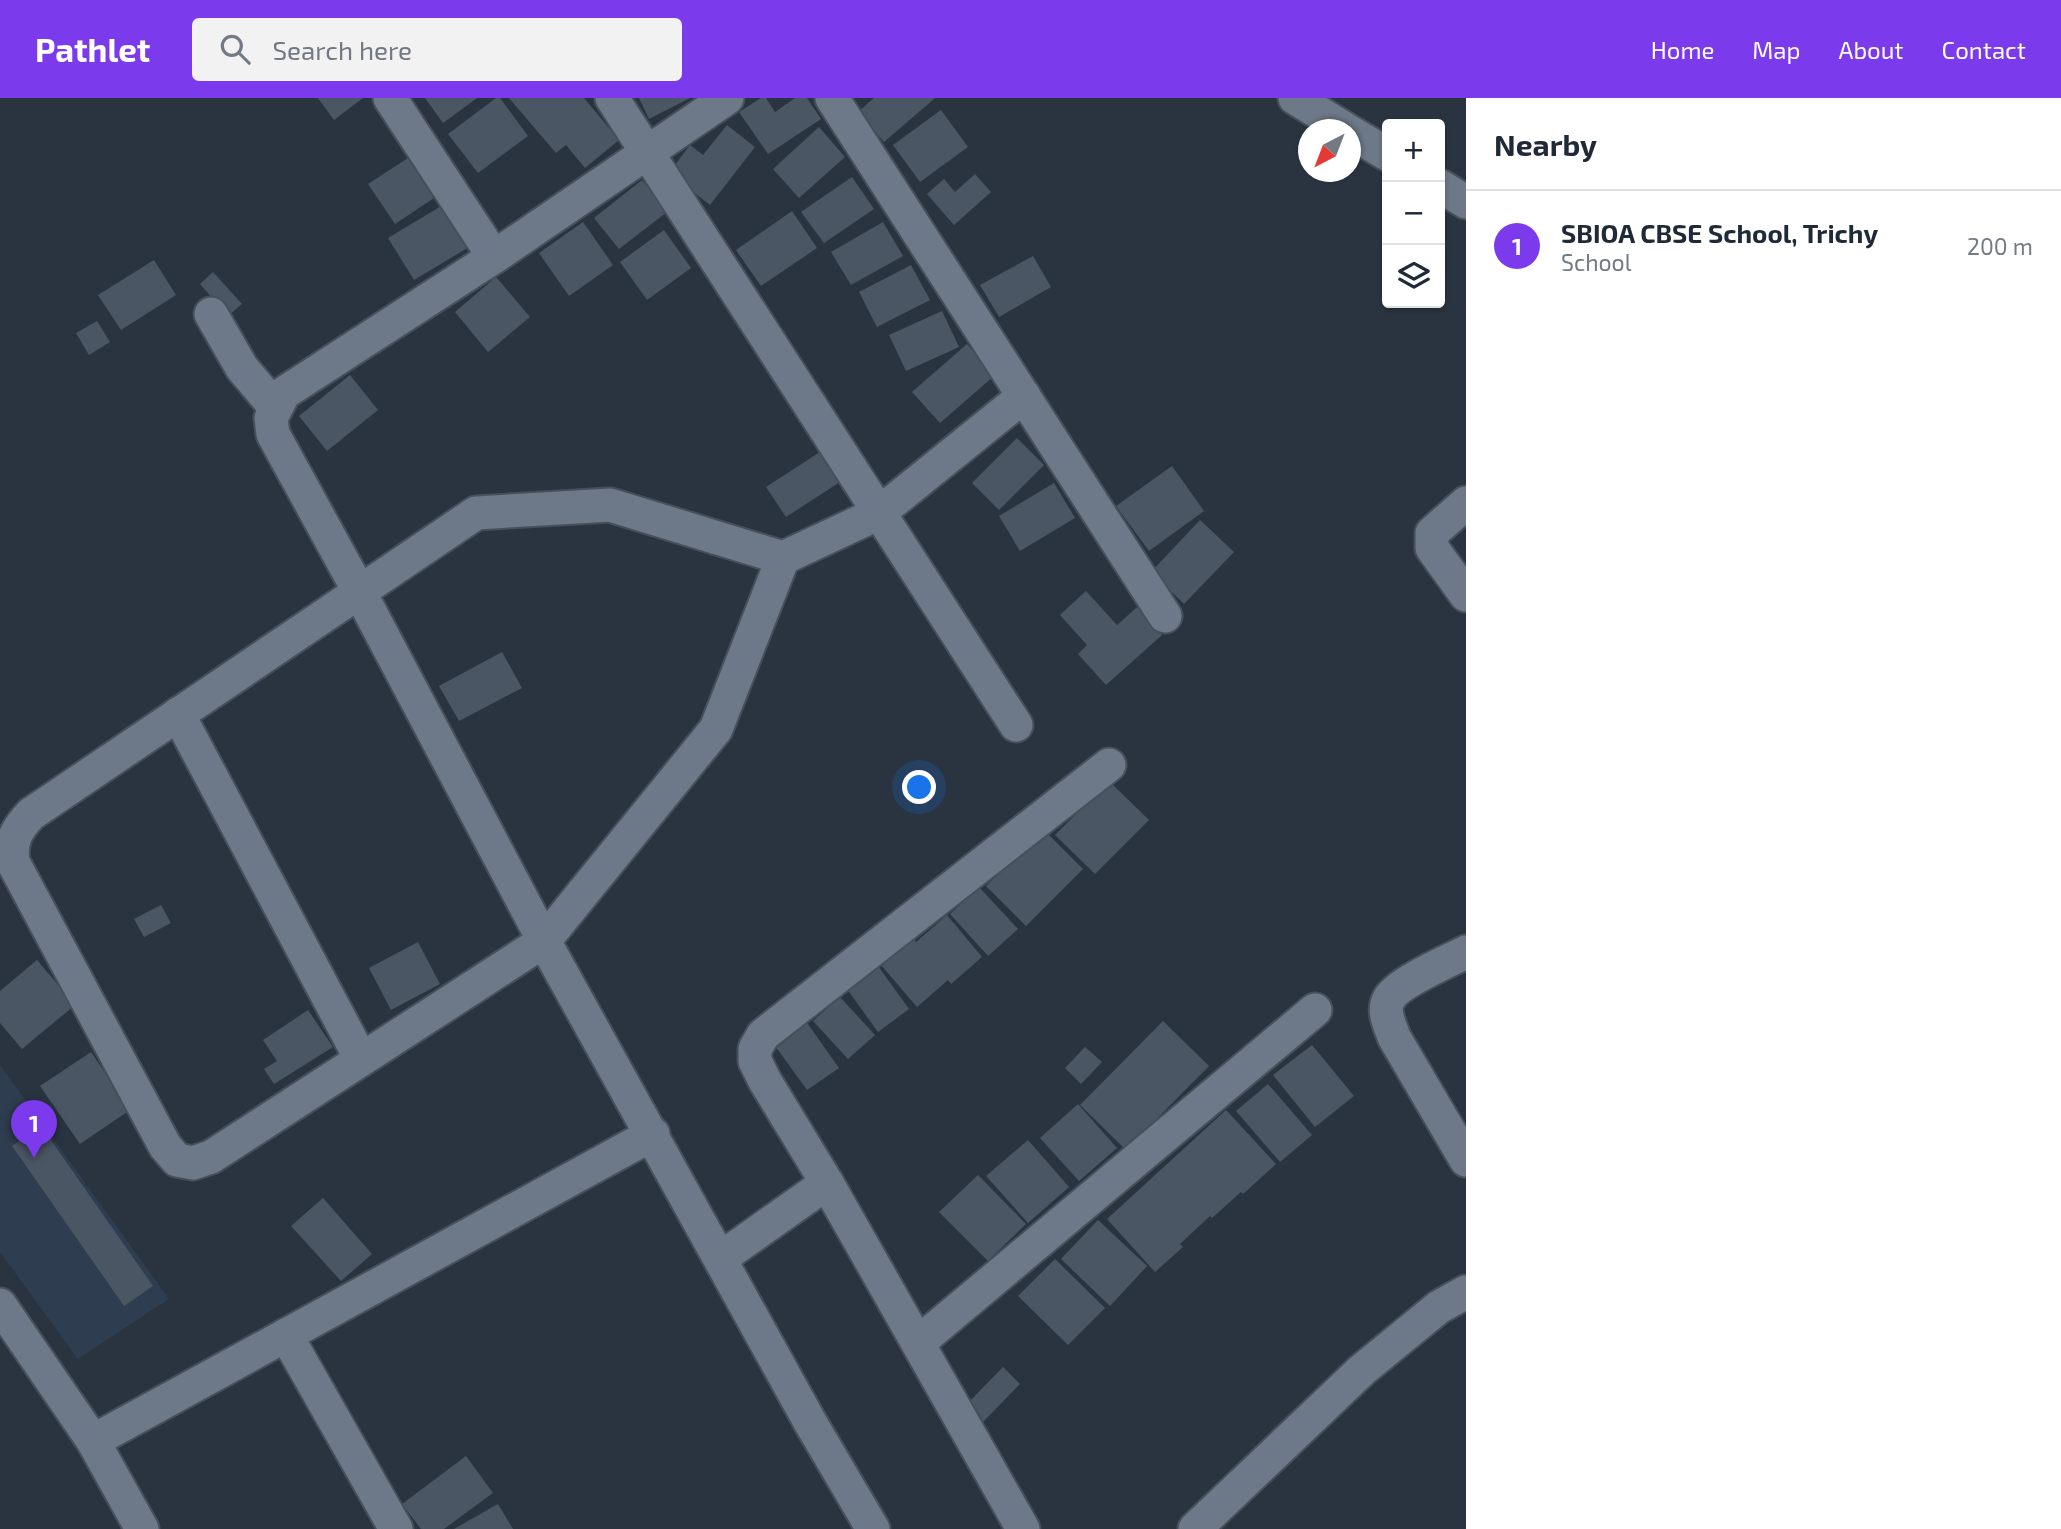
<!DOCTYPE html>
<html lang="en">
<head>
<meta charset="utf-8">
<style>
	:root { --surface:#fff; --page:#f2f2f3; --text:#1f2937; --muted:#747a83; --line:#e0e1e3; --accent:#7c3aed }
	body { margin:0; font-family:"Exo 2",sans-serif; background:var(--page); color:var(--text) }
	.controls { position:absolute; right:21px; top:21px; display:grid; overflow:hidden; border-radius:7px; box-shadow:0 2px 5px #0004 }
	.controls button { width:63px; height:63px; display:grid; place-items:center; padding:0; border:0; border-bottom:2px solid var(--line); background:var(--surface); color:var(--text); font:35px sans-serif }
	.compass { position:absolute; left:1298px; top:21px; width:63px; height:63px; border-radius:50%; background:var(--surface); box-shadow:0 2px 5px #0004; rotate:222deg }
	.you { position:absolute; left:920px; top:690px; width:24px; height:24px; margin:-18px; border:5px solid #fff; border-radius:50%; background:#1a73e8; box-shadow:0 0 0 10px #1a73e833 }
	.badge { display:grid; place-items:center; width:46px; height:46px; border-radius:50%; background:var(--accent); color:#fff; font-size:23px; font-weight:700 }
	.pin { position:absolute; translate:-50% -58px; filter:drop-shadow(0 2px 4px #0008) }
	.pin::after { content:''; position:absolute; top:37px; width:24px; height:21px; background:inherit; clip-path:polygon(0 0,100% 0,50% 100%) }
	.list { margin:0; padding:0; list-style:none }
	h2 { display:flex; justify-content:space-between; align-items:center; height:91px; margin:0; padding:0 28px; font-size:30px }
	h2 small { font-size:23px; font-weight:400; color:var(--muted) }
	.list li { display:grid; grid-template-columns:46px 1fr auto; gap:21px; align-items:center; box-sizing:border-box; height:112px; padding:0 28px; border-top:2px solid var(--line) }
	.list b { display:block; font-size:26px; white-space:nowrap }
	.list p { margin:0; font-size:23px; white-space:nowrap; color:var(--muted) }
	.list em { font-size:23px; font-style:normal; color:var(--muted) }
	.icon { flex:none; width:38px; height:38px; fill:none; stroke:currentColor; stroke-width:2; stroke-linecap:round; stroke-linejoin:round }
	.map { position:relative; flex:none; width:1466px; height:1431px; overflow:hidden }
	header { display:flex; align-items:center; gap:42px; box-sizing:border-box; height:98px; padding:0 35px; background:var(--accent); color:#fff }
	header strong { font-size:33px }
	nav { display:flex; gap:38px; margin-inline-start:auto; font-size:24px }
	.search { width:490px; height:63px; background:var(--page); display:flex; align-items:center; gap:18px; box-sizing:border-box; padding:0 24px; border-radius:7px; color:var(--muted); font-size:26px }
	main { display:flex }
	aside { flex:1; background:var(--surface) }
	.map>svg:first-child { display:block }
	.built { fill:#2f3d50 }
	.building { fill:#4b5664 }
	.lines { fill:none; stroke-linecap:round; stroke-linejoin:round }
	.minor-casing { stroke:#474f5b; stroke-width:37 }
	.minor { stroke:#6d7988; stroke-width:33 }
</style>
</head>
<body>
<header>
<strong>Pathlet</strong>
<div class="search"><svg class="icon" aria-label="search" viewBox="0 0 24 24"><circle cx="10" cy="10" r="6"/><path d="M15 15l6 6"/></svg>Search here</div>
<nav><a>Home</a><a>Map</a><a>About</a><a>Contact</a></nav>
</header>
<main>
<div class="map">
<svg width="1466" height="1431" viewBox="0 0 1466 1431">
	<rect width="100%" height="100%" fill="#2a3441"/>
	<path class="built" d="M0,967L169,1201L78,1261L0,1154Z"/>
	<g class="building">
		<path d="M318,0H363L334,22Z"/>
		<path d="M425,0H477L443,25Z"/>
		<path d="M496,0H500L528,38L478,75L448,36Z"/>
		<path d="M509,0H584L619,42L585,70L566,47L556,55Z"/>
		<path d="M639,0H690L649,21Z"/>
		<path d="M761,0H766L775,14L795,0H807L821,21L768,56L739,14Z"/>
		<path d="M874,0H935L884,44L858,14Z"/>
		<path d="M941,12L968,49L920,84L893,47Z"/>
		<path d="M727,27L755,49L710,107L669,75L690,47L703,57Z"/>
		<path d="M819,29L845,59L799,100L773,71Z"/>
		<path d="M408,60L434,100L395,126L368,86Z"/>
		<path d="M975,76L991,94L954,127L927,96L944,81L955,94Z"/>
		<path d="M852,79L874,111L824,145L801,114Z"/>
		<path d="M642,82L667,114L619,151L594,120Z"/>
		<path d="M443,107L469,149L414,182L388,140Z"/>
		<path d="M792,113L817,150L761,188L736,152Z"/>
		<path d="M583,124L613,167L569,198L539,155Z"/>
		<path d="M883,124L903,158L851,187L831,154Z"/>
		<path d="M664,132L691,170L647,202L620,164Z"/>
		<path d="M1033,158L1051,189L999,219L980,187Z"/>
		<path d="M154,162L176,197L121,232L98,197Z"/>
		<path d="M911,167L930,202L877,229L859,194Z"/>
		<path d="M213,174L242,206L228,218L200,186Z"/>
		<path d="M496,179L530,219L488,254L455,214Z"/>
		<path d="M942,213L959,249L906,273L889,237Z"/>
		<path d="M97,223L110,244L89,257L76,235Z"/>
		<path d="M967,246L994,278L940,325L912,294Z"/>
		<path d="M350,277L378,312L327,353L299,318Z"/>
		<path d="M1017,340L1044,367L999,412L972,385Z"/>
		<path d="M823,352L843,382L786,419L766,389Z"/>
		<path d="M1172,368L1204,413L1149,453L1116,408Z"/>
		<path d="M1054,385L1075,420L1020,453L999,418Z"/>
		<path d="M1200,422L1234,454L1184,506L1151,474Z"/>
		<path d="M1086,493L1117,527L1137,509L1162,537L1106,587L1078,556L1087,547L1060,517Z"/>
		<path d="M502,554L522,590L459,623L439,588Z"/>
		<path d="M1109,683L1149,722L1095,776L1055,737Z"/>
		<path d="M1043,731L1083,771L1026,828L986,788Z"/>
		<path d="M979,789L1018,831L988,858L950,816Z"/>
		<path d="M161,807L171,825L144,839L134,821Z"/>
		<path d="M947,817L982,859L951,886L948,882L917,909L881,867L913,840L916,844Z"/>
		<path d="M418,844L440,886L391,912L369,870Z"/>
		<path d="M37,862L75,907L22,951L0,925V893Z"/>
		<path d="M878,868L909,911L878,934L847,891Z"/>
		<path d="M840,899L875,937L848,961L813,923Z"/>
		<path d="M308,912L333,949L274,986L264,971L277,963L263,942Z"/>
		<path d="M805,922L839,970L807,992L773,945Z"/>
		<path d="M1163,923L1209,968L1126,1052L1080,1007Z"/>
		<path d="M1312,947L1354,998L1315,1029L1273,977Z"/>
		<path d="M1085,949L1102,964L1081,986L1065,970Z"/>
		<path d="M91,954L130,1012L80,1046L40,988Z"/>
		<path d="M1268,986L1312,1037L1280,1064L1236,1013Z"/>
		<path d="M1078,1006L1117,1050L1079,1083L1040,1040Z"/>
		<path d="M1226,1012L1276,1066L1243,1096L1241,1094L1212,1120L1210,1118L1180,1146L1183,1149L1155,1174L1107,1121Z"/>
		<path d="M41,1028L153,1188L124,1208L12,1048Z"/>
		<path d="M1028,1042L1069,1089L1028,1125L986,1078Z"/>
		<path d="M978,1077L1026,1126L988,1163L939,1114Z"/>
		<path d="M323,1100L372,1156L341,1183L291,1128Z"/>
		<path d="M1098,1122L1147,1168L1110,1208L1061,1161Z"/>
		<path d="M1055,1161L1105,1210L1068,1247L1018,1198Z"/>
		<path d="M1003,1269L1020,1286L982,1325L965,1308Z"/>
		<path d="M466,1358L493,1395L444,1431H421L402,1406Z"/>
		<path d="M498,1406L513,1431H454Z"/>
	</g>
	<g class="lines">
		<g class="minor-casing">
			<g id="minor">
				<path d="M390,0L494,159"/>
				<path d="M612,0L1016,627"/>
				<path d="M727,0L494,159L284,295L271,320L273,336L359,493L544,843L810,1324L873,1431"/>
				<path d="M832,0L1165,518"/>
				<path d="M1295,0L1347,32"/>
				<path d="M1350,34L1387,56"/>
				<path d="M1440,88L1466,104"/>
				<path d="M211,216L242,270L275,309"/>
				<path d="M1466,405L1432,435V450L1466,497"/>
				<path d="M783,460L716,631L544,843L211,1059L193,1065L177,1062L165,1048L13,764C10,742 17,731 31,716L476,415L610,407L783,460L879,415L1024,298"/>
				<path d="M178,616L361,961"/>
				<path d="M1466,854C1449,863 1397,885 1389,901C1382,913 1390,927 1394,939L1466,1062"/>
				<path d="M721,1160L827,1085"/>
				<path d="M0,1207L93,1343L142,1431"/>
				<path d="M286,1237L396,1431"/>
				<path d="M918,1245L1315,912"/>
				<path d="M93,1343L653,1036"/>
				<path d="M1023,1431L827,1085L765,983L755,963V951L763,937L1109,667"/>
				<path d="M1195,1431L1362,1272L1439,1209L1466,1194"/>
			</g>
		</g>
		<use href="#minor" class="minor"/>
	</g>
</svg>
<div class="controls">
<button>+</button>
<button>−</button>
<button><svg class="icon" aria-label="layers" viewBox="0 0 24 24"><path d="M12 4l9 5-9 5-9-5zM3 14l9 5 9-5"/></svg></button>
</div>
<svg class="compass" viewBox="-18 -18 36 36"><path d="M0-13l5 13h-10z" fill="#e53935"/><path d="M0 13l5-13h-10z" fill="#747a83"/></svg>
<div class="you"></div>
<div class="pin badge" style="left:34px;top:1060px">1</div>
</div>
<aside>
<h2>Nearby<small></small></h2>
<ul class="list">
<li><span class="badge">1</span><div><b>SBIOA CBSE School, Trichy</b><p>School</p></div><em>200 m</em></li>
</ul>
</aside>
</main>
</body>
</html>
